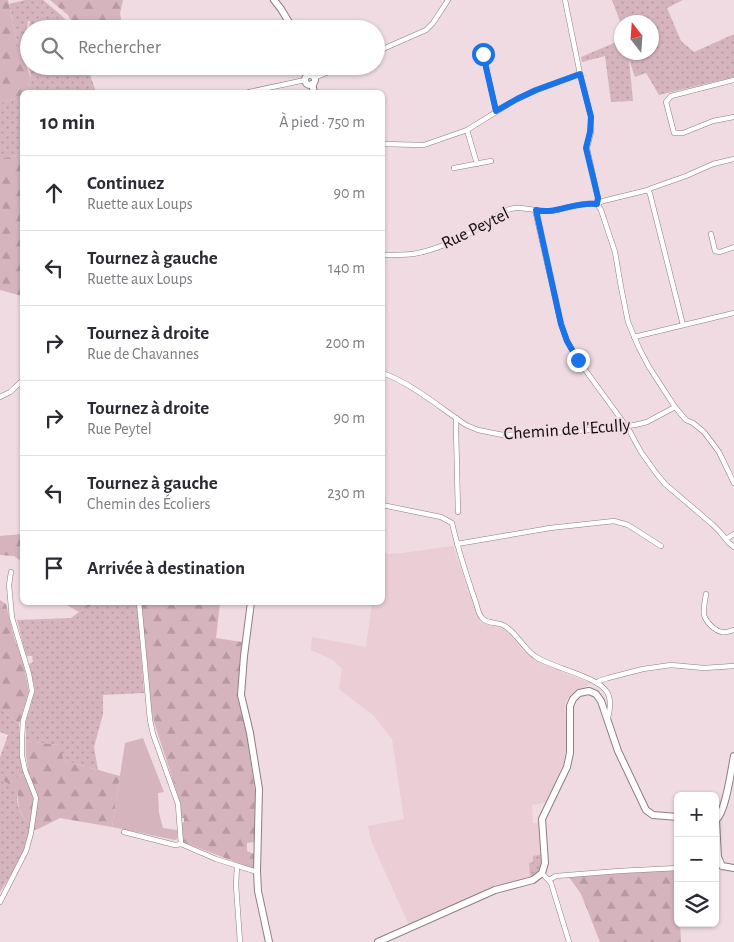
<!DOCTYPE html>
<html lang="fr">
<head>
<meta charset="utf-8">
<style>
	:root { --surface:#fff; --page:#f7f7f7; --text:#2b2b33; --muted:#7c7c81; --line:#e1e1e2 }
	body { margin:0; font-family:"Alegreya Sans",sans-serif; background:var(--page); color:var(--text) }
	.controls { position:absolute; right:15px; bottom:15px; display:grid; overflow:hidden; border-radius:8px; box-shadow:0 1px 4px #0004 }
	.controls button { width:45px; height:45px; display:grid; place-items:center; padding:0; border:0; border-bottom:1px solid var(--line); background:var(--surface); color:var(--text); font:25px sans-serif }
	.compass { position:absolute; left:614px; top:15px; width:45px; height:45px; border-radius:50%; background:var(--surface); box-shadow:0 1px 4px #0004; rotate:343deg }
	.stop { position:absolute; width:15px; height:15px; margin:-11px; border:4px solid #1a73e8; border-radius:50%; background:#fff }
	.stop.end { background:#1a73e8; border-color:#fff; box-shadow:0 1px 5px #0008 }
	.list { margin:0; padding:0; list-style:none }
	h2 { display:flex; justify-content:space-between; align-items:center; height:65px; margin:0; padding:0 20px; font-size:21px }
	h2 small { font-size:16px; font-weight:400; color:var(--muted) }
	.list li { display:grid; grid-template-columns:32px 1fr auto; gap:15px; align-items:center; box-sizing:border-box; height:75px; padding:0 20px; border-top:1px solid var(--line) }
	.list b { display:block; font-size:19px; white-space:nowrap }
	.list p { margin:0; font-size:16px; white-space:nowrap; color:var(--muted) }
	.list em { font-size:16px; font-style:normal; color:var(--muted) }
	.icon { flex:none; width:28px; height:28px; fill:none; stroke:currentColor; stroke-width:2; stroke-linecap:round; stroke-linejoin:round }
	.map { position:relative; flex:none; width:734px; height:942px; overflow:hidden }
	.search { position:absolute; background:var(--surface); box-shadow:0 1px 4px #0004; left:20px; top:20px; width:365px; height:55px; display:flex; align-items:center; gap:12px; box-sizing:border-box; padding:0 18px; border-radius:28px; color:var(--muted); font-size:19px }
	.panel { position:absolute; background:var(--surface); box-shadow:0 1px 4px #0004; left:20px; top:90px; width:365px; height:515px; border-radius:8px }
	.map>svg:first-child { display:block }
	.built { fill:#eacdd5 }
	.grass { fill:url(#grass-dots) }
	.forest { fill:url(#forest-firs) }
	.garden { fill:#d6b4be }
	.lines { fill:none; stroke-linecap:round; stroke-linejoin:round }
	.street-casing { stroke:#8f7d82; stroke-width:5.5 }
	.secondary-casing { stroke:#8f7d82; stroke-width:8 }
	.street { stroke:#fff; stroke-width:4.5 }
	.secondary { stroke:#fff; stroke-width:6 }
	.route { stroke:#1a73e8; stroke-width:6 }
	.labels { text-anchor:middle; stroke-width:4; stroke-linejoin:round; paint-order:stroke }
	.street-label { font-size:18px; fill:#110b0c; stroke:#efdbe1 }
</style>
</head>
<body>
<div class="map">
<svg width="734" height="942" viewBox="0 0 734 942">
	<defs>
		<pattern id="grass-dots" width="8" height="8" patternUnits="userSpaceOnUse" patternTransform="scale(1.25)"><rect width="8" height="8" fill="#d6b4be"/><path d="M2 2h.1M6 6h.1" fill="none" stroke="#b799a2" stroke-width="1.8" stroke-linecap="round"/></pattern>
		<pattern id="forest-firs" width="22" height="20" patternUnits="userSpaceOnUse" patternTransform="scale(1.25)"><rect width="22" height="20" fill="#d6b4be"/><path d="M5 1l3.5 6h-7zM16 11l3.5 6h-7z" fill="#b799a2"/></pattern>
	</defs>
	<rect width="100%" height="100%" fill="#efdbe1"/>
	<path class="built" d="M453,546L479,621L482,623L504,629L513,638L523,651L540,663L590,683L586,687L576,690L567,699L565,706L567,745L564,762L547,801L546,802L532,805L533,823H540L543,854L533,862L530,878L491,889L409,925L372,843L368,826L404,819L392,739L374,716L339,689L342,669L333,660L311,650L312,637L366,647L372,603L382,602L383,554L402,553Z"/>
	<g class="grass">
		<path d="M25,0H43L61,15L66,20L70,29H29L30,21H28L25,41L24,60L20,56L9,4Z"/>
		<path d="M612,0H683L667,8L681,41L694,52L734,34V77L659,95L646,73L635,77L629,59L633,101L611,102L605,56L582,62L581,57L621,40L622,52H652V22H622L621,24Z"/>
		<path d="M29,66H87L96,92H27L31,78Z"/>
		<path d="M22,96V154L0,159V103Z"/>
		<path d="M97,603H137L144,693L103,695V714L94,747L98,770L64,761L58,745L26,741V722L35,690L29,664L33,662L32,656H26L17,620L71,618L79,612Z"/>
		<path d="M0,711H3L19,724L20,756L24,772L18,778C17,788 16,800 19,809C21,815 27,820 29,826C33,846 10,876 0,892V757L8,735L0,732Z"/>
		<path d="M543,854C544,864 540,873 530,878L529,863L533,862V856Z"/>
	</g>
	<g class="forest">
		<path d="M0,0H8L20,56L24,60L31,78L27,92H22V96L0,103Z"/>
		<path d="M50,0H123L120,13L122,25L115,29H75L68,15Z"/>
		<path d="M22,154V296L0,290V159Z"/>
		<path d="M22,534V562L14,556L0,555V536Z"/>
		<path d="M0,600L6,604L14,637L23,661L29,692L19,724L3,711H0Z"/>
		<path d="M63,603H97L79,612Z"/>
		<path d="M141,603H220L216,638L242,642L237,695L247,735L255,792L254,842L247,843V851L254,854V869L183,842L182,823L184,822V818H181L180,802L154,722L151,708Z"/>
		<path d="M26,741L59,745L64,761L120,776L112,827L60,818L38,829L28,832L29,826L19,809L17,790L3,780L8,773L18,778L28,769L26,755Z"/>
		<path d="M676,870L678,895V923H680L681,942H600L581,894L569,877Z"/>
	</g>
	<path class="garden" d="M143,738L164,792L158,793L159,813L163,828L177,830V839L175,840L112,827L125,743Z"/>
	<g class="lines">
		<g class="street-casing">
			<g id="street">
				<path d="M565,0L580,74L591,117V132L587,148L598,198L597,204L601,210L615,252L621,287L628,322L639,348L649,367L675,407L686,420L693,423L704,432L719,452L734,483"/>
				<path d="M376,52L426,30L433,23L448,0"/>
				<path d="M483,54L496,111"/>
				<path d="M314,78L343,66"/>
				<path d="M734,80L671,96L666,102L674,133H683L713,121L734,117"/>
				<path d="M249,92L305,80"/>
				<path d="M467,130L477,164"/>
				<path d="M382,144L424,145L467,130L517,99L537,90L580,74"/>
				<path d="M454,168L491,161"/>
				<path d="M648,190L650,194L683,325"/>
				<path d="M597,204L603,201L648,190L652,188L686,176L713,164L734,159"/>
				<path d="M535,210L561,324L567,341L578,360L629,430L641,452L656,473L665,484L712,524L720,532L729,543L734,547"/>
				<path d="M711,234L715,251L720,252L734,247"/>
				<path d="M382,255C393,255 403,255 413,254C433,251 460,239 477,229C488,222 498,213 510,209C524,205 538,213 552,211C568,208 581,202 597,204"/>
				<path d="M634,337L734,313"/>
				<path d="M382,373C410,382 442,409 466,425L478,430L503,435L568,432L635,425L647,422L675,407"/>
				<path d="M0,397L10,392L22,381"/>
				<path d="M456,418V428L458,512"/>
				<path d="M382,505L441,517L452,523C458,549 466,574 475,600C477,605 478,614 482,618C487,624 496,622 503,625C517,632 523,649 536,657C553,668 597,676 607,692C612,700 610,710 608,718"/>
				<path d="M726,539L734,534"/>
				<path d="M457,544L550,528L614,521L628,525L661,546"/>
				<path d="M706,594C705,601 703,608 704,615C706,622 715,631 722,632C726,633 730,631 734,630"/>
				<path d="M139,602L150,720L153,734L178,804L181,844L216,859L257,872"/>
				<path d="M597,683L599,681L608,678L643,669L671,665L704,668L734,666"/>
				<path d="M124,832L175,845L181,844"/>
				<path d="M237,866L236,885L240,942"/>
				<path d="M542,873L551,883L569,942"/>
				<path d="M549,880L556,876L619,871L678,868"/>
				<path d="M0,902L26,851L31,833L36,798L25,770L22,756V738L23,721L32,691L29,674L12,618L9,585L11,572"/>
			</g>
		</g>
		<g class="secondary-casing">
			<g id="secondary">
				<path d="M274,0L281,9L293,29"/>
				<circle cx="310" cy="80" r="5"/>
				<path d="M312,84L314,92"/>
				<path d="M251,602L244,656L241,695L250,733L259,789L257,872L258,891L269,942"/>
				<path d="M716,820C726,812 731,770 734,756"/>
				<path d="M716,820L718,857L722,866L734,868"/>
				<path d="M378,942L495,890L533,880L542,873L545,863L542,819L567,767L570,753V706L573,699L579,693L589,691L596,694L601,701L618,751L646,810L653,815L678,817"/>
			</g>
		</g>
		<use href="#street" class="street"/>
		<use href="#secondary" class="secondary"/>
	</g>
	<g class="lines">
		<path class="route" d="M483,54L496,111L517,99L536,90L580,74L591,117L590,132L586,148L598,198L597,204C575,201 556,215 536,210L561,324L567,341L578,360"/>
	</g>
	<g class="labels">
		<g class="street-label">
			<text transform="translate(475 228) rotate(-26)" y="6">Rue Peytel</text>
			<text transform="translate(567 429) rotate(-4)" y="6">Chemin de l'Ecully</text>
		</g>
	</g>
</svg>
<div class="controls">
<button>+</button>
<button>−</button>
<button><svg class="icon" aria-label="layers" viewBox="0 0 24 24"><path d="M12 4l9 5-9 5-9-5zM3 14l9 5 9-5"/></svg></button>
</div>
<svg class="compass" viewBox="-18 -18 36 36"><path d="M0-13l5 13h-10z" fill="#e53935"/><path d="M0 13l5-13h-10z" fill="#7c7c81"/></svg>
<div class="stop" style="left:483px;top:54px"></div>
<div class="stop end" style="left:578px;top:360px"></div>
<div class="search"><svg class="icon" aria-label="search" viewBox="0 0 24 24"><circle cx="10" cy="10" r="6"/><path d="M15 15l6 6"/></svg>Rechercher</div>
<section class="panel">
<h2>10 min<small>À pied · 750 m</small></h2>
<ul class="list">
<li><svg class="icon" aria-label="ahead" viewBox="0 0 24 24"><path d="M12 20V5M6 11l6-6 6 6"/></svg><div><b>Continuez</b><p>Ruette aux Loups</p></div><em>90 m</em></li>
<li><svg class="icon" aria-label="left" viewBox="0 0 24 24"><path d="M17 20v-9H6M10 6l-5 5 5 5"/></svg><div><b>Tournez à gauche</b><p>Ruette aux Loups</p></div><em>140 m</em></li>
<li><svg class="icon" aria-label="right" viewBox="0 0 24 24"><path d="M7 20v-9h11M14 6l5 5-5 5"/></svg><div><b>Tournez à droite</b><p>Rue de Chavannes</p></div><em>200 m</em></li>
<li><svg class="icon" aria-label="right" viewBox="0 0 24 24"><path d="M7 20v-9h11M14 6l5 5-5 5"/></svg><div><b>Tournez à droite</b><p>Rue Peytel</p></div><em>90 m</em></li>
<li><svg class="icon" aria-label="left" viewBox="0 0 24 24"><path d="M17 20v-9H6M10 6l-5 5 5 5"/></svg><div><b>Tournez à gauche</b><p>Chemin des Écoliers</p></div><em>230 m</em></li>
<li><svg class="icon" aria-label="arrive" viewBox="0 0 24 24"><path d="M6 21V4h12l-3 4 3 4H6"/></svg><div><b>Arrivée à destination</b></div></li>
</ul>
</section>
</div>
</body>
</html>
